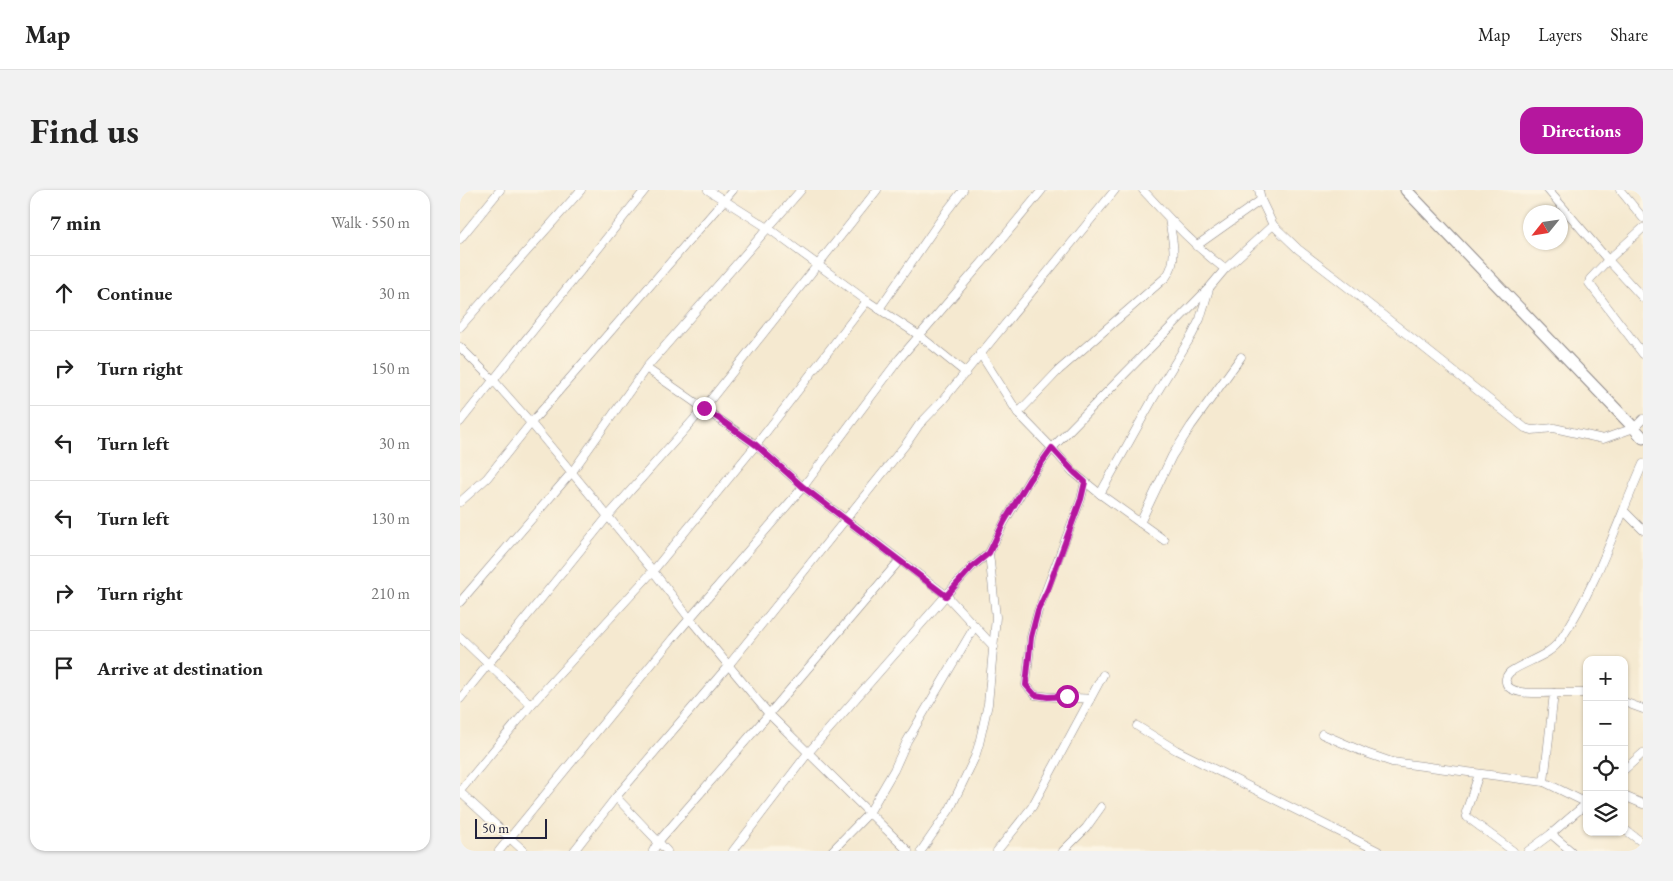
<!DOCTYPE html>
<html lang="en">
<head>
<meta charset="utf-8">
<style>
	:root { --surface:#fff; --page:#f2f2f2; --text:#222; --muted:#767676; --line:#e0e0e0; --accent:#b5179e }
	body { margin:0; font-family:"EB Garamond",serif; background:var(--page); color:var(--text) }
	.controls { position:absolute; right:15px; bottom:15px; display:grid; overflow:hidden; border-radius:10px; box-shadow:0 1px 4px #0004 }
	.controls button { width:45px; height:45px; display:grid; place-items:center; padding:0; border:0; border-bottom:1px solid var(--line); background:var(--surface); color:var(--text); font:25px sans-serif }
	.compass { position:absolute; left:1063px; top:15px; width:45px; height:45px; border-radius:50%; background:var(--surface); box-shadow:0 1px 4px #0004; rotate:240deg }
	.scale { position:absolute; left:15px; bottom:12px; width:72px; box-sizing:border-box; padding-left:5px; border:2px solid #22223b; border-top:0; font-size:14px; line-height:18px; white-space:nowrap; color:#22223b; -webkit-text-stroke:4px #fcf5e5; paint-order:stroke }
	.stop { position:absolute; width:15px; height:15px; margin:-11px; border:4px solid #b5179e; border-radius:50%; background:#fff }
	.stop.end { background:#b5179e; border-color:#fff; box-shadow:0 1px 5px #0008 }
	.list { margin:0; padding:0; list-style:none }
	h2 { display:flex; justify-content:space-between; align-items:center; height:65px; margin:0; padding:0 20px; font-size:21px }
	h2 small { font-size:16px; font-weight:400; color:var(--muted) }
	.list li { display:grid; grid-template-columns:32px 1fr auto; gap:15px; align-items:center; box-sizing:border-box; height:75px; padding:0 20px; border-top:1px solid var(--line) }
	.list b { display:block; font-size:19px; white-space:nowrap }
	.list em { font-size:16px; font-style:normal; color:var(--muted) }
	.icon { flex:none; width:28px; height:28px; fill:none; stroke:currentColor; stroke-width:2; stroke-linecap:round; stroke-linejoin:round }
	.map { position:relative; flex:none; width:1183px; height:661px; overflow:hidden; border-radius:15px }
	header { display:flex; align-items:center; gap:30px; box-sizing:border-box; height:70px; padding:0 25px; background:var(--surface); border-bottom:1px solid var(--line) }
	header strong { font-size:24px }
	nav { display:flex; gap:28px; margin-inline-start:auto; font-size:18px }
	.intro { display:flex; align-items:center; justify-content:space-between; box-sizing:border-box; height:120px; padding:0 30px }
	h1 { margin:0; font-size:35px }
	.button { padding:12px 22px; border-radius:15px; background:var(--accent); color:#fff; font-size:18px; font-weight:700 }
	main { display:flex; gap:30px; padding:0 30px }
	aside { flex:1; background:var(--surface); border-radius:15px; box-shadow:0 1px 4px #0004 }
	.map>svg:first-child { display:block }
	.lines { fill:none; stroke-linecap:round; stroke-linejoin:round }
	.street-casing { stroke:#8c8686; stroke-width:9 }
	.secondary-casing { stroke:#8c8686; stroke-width:13 }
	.street { stroke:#fff; stroke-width:8 }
	.secondary { stroke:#fff; stroke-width:11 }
	.route { stroke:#b5179e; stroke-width:6 }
</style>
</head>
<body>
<header>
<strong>Map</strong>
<nav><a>Map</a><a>Layers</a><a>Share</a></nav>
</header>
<div class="intro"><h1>Find us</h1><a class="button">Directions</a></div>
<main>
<aside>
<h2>7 min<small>Walk · 550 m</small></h2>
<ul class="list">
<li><svg class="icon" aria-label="ahead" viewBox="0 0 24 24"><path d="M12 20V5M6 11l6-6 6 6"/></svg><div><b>Continue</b></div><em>30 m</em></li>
<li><svg class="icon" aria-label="right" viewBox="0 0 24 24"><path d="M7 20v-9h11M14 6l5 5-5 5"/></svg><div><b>Turn right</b></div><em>150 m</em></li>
<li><svg class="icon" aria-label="left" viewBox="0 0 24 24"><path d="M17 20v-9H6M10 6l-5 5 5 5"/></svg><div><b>Turn left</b></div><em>30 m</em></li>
<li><svg class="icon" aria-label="left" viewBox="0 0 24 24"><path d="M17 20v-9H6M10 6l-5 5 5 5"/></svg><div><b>Turn left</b></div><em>130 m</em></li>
<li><svg class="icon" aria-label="right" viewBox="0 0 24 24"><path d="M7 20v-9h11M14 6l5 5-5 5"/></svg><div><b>Turn right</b></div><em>210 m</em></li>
<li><svg class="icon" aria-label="arrive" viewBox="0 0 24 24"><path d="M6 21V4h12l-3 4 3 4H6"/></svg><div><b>Arrive at destination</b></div></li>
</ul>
</aside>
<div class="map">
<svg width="1183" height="661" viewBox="0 0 1183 661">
	<rect width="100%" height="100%" fill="#fcf5e5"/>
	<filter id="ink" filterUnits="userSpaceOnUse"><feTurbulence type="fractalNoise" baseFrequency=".02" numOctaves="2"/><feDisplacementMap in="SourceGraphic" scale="10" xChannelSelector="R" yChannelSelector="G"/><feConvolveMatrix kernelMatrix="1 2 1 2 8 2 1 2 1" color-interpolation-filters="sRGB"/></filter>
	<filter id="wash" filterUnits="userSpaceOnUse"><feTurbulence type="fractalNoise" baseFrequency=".0096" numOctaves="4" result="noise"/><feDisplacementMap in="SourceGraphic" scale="20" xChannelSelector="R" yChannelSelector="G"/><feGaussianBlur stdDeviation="1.12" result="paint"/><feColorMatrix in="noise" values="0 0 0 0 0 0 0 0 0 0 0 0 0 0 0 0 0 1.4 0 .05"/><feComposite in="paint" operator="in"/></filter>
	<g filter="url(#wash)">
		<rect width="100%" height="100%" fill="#f5e9d0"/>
	</g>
	<g filter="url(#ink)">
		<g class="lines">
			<g class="street-casing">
				<g id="street">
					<path d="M248,0L308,38L407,111L460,146L506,183"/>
					<path d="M683,0C710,29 733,55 765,79"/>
					<path d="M799,0L801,10L813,35L838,59L886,96L1065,238L1072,240L1094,238L1143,249L1174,238L1183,229"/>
					<path d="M1088,0L1148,70L1183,108"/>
					<path d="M1160,0L1183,28"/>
					<path d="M1183,38L1148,70L1130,89L1129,93L1183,164"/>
					<path d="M0,49L40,0"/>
					<path d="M736,56L801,10"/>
					<path d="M419,119L486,22L503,0"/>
					<path d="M0,137L121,0"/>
					<path d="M0,157L34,191L71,233L193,381L230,429L309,524L448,661"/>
					<path d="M186,178L296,255L343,297L486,405L534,457"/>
					<path d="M558,223L599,180L706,87C719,70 712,49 709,29"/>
					<path d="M0,232L185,0"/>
					<path d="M625,292L621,309L578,421L571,447L566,495L575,505C593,508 611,507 630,509"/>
					<path d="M640,304L693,209L732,145L740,129L749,99"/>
					<path d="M0,312L27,288L71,233L273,0"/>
					<path d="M1164,321L1183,340"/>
					<path d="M680,333L712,266L731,236L781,167"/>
					<path d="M704,350L640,304L613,282L592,258L749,98L765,79L813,35"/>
					<path d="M0,412L112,282L186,178L341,0"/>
					<path d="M0,447L71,515"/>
					<path d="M1094,503H1127"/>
					<path d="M0,509L148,326L244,218L417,0"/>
					<path d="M1164,512L1183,519"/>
					<path d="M677,536L716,560L918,661"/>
					<path d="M862,544L906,563L932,572L1084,592L1127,613"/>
					<path d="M1164,580L1183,563"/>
					<path d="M1019,584L1006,622L1007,627L1053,661"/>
					<path d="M1084,592L1094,503C1083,502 1049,507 1046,492C1045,488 1048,484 1050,482C1067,470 1089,467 1101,449C1137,396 1157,332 1183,274"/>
					<path d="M0,601L71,515L193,381L296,255L407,111"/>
					<path d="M0,602L64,661"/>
					<path d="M1164,606L1183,614"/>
					<path d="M156,607L207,661"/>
					<path d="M1164,639L1183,653"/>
					<path d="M1091,644L1111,661"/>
					<path d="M39,661L213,448L343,297L440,168L538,54L582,0"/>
					<path d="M114,661L156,607L268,476L446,254L459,235L482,211L655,0"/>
					<path d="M193,661L198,652L309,524L439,371"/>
					<path d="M273,661L348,563L497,393L512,377L529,363"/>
					<path d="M372,661L409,623L434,580L447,551L515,436"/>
					<path d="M461,661L490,619L515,567L519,554L528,514L536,427L529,363L544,333L569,290L592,258L558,223L520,163"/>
					<path d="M537,661L572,617L643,485"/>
					<path d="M603,661L626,638L641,617"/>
					<path d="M1068,661L1091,644L1127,613"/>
				</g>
			</g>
			<g class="secondary-casing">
				<path id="secondary" d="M946,0L1174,238L1183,248"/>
			</g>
			<use href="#street" class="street"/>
			<use href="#secondary" class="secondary"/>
		</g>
	</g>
	<g class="lines" filter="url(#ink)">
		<path class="route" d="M244,218L296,255L343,297L486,406L512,377L529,363L544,332L569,290L592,258L614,282L625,292L621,309L588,399L578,420L571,447L566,495L575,505L588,507L607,506"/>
	</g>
</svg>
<div class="controls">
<button>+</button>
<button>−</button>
<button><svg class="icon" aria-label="locate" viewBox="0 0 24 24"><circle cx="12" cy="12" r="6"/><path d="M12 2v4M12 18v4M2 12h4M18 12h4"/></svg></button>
<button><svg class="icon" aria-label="layers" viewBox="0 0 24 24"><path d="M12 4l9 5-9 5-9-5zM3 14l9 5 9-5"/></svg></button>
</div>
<svg class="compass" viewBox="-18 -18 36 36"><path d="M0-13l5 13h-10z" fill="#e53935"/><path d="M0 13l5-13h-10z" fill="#767676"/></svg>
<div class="scale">50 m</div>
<div class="stop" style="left:607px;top:506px"></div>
<div class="stop end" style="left:244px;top:218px"></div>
</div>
</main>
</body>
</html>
